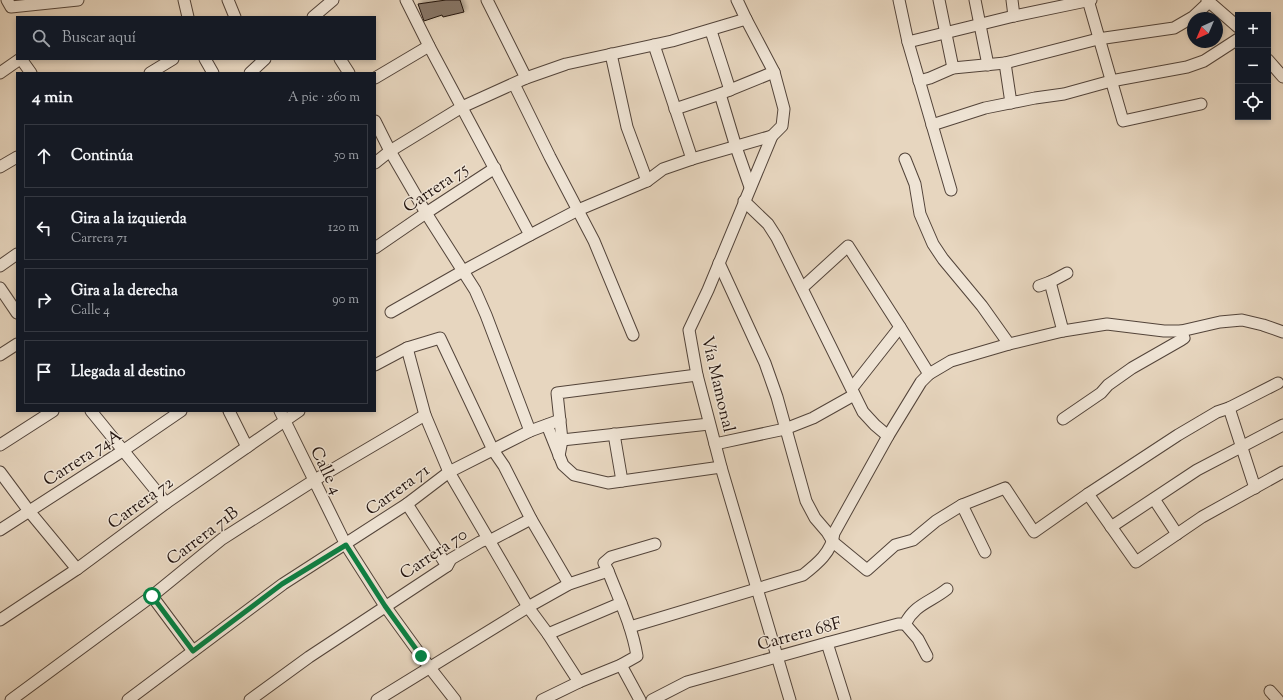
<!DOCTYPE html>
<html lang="es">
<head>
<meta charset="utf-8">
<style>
	:root { --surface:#171b24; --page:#242831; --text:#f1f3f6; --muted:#9ea1a6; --line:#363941 }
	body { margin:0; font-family:"Sorts Mill Goudy",serif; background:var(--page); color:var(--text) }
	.controls { position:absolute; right:12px; top:12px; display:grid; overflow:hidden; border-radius:0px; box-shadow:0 2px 6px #0003 }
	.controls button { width:36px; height:36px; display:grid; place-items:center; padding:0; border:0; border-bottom:1px solid var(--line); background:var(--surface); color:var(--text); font:20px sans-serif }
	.compass { position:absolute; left:1187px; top:12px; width:36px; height:36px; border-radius:50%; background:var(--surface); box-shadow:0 2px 6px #0003; rotate:224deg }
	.stop { position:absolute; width:12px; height:12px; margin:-9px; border:3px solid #0b8043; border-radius:50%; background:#fff }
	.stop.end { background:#0b8043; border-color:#fff; box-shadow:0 1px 4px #0008 }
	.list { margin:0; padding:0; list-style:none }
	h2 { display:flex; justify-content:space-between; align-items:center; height:52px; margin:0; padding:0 16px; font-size:17px }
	h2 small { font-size:13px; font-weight:400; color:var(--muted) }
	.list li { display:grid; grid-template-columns:26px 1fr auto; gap:12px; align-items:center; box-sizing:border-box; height:64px; margin:0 8px 8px; padding:0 8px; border:1px solid var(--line); border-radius:0px }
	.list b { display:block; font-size:15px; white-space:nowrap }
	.list p { margin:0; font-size:13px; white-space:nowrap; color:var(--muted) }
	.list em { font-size:13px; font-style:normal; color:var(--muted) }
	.icon { flex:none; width:22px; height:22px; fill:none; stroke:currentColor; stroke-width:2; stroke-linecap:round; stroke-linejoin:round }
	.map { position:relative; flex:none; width:1283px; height:700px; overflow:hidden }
	.search { position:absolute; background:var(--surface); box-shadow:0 2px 6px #0003; left:16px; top:16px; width:360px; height:44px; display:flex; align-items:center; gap:10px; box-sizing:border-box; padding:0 14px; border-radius:0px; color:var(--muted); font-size:15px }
	.panel { position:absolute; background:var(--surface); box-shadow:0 2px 6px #0003; left:16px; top:72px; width:360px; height:340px; border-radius:0px }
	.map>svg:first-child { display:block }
	.building { fill:#88786a; stroke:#22130e; filter:url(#shadow) }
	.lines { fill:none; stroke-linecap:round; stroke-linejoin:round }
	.street-casing { stroke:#53443a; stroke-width:13 }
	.street { stroke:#efe4d5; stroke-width:11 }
	.route { stroke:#0b8043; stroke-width:5 }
	.labels { text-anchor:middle; stroke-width:3; stroke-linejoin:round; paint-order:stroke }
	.street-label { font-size:17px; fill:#22130e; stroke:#efe4d5 }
</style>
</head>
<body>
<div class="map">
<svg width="1283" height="700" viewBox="0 0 1283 700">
	<defs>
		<filter id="shadow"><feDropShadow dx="2.5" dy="-2.5" stdDeviation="2" flood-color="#0004"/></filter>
	</defs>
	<rect width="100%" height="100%" fill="#e7d6bf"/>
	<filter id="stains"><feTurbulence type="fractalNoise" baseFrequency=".005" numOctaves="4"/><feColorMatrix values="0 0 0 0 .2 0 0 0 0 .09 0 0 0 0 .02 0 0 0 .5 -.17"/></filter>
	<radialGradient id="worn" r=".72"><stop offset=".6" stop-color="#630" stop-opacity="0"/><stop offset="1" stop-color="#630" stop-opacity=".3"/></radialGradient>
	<path class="building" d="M446,0H460L464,12L443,17L442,15L424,21L418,4Z"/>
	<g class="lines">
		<g class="street-casing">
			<g id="street">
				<path d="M7,0L11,7L78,0"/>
				<path d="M184,0L188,17"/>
				<path d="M228,0L235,17"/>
				<path d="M406,0L429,46L530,235"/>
				<path d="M487,0L526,78"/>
				<path d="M737,0L746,19L774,72L784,109L782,126L772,136L708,290L689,330L697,375L721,467L790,700"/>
				<path d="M899,0L908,42L951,190"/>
				<path d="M939,0L953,68"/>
				<path d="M975,0L988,65"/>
				<path d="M1012,0L1014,16"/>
				<path d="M1088,0L1123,121L1201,104"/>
				<path d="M1207,0L1238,27"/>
				<path d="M313,17L333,0"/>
				<path d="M711,31L730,90"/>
				<path d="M908,42L1014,16L1091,0"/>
				<path d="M654,45L692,159"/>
				<path d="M611,54L627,127L647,181"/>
				<path d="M21,59L31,73"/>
				<path d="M205,59L213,73"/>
				<path d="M340,59L349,73"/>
				<path d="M1268,60L1283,77"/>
				<path d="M1005,63L1011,103"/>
				<path d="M0,73L20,59"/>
				<path d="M150,73L173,59"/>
				<path d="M250,73L265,59"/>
				<path d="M375,78L429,46"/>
				<path d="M919,81L930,78L953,68L1005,63L1098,39L1174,28L1193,17L1209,2"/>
				<path d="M514,84L550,157L594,241L633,335"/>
				<path d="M720,94L736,147L750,187"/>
				<path d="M675,109L720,94L774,72"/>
				<path d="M375,121L390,151L426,213L475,290L486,315L530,431"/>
				<path d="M932,125L985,108L1035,98L1064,94L1111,81L1187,67L1204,61L1238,39"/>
				<path d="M905,159L915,184L920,214L933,244L943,259L982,306L1009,344"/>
				<path d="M375,163L390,151L462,107L526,78L566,64L672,41L746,19"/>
				<path d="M0,167L17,157"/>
				<path d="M744,201L768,224L777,238L863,412L875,425L888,436"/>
				<path d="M375,248L426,213L495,168"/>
				<path d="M719,263L765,363L777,397L806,501L815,518L827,532L833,542L867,570L895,545L913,540L936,521L962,505L1005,488L1034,532L1088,494L1178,435L1217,412L1229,408L1278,383"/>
				<path d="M0,266L17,254"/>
				<path d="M1050,282L1063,331"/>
				<path d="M1039,286L1050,282L1067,273"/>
				<path d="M0,288L17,313"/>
				<path d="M802,288L848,246L900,327L929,374"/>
				<path d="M391,312L463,271L530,235L578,210L647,181L663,169L692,159L772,136"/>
				<path d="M407,348L425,415L449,472L528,607L548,634L579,682"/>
				<path d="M0,355L17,344"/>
				<path d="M375,365L407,348L440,338L493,450L504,466L531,519L569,584"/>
				<path d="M852,388L900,327"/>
				<path d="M1229,408L1255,488"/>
				<path d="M91,411L166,503"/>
				<path d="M229,411L247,447"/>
				<path d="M280,411L346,545L385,606L430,668L455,700"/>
				<path d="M1063,419L1101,393L1108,385L1132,368L1181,340L1184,338L1181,331"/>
				<path d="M547,425L563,465L574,475L608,483L721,467"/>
				<path d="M614,434L622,481"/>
				<path d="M562,440L709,424"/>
				<path d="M715,444L785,429L813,418L854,395"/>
				<path d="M0,445L53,411"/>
				<path d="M559,456L562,440L557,393L697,375"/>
				<path d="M0,472L29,511L77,569"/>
				<path d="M1088,494L1136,562L1202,517L1283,472"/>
				<path d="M1154,499L1177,534"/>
				<path d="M407,504L447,566"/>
				<path d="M962,505L985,552"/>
				<path d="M1111,527L1197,470L1283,425"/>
				<path d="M0,530L124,450L181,411"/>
				<path d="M152,596L193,651"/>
				<path d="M0,620L77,569L166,503L299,411"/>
				<path d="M905,624L918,639L927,656"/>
				<path d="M630,627L803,575C817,564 832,552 834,533L888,436L921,382L929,374L951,361L1009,344L1063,331L1107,324L1164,331H1181L1220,322L1242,320L1263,325L1283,332"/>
				<path d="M548,634L621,603"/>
				<path d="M827,643L845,700"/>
				<path d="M621,665L640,700"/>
				<path d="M1270,691L1278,700"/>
				<path d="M11,700L152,596L222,539L313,481L425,415"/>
				<path d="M128,700L283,584L407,504L449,472L530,431L560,420"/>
				<path d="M250,700L309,657L447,566L451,559L480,542L485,540L489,541L531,519"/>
				<path d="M377,700L528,607L569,584L608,571"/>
				<path d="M542,700L579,682L621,665L637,656C632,626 619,599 608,571L604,563L611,557L655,544"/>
				<path d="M652,700L687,682L827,643L898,624H905C915,604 931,602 947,589"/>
			</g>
		</g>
		<use href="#street" class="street"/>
	</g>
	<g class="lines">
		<path class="route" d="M152,596L193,651L282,584L346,545L385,606L421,656"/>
	</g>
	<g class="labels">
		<g class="street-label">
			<text transform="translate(435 187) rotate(-34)" y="6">Carrera 75</text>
			<text transform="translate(719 384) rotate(77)" y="6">Vía Mamonal</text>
			<text transform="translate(82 457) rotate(-33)" y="6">Carrera 74A</text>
			<text transform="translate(327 470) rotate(64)" y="6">Calle 4</text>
			<text transform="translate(397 489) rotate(-36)" y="6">Carrera 71</text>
			<text transform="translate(140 502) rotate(-36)" y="6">Carrera 72</text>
			<text transform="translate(202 535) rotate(-37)" y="6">Carrera 71B</text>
			<text transform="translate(433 553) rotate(-34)" y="6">Carrera 70</text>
			<text transform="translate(799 633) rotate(-15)" y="6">Carrera 68F</text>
		</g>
	</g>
	<rect width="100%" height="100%" filter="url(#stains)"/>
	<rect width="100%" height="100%" fill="url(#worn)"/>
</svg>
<div class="controls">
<button>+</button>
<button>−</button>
<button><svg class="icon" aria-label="locate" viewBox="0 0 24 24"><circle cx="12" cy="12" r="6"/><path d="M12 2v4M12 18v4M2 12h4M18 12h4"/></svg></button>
</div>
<svg class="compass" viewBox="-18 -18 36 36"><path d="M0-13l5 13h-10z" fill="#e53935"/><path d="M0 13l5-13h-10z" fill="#9ea1a6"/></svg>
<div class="stop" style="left:152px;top:596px"></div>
<div class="stop end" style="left:421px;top:656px"></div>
<div class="search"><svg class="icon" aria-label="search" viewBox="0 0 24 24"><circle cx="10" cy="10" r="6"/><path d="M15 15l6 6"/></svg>Buscar aquí</div>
<section class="panel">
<h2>4 min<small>A pie · 260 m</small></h2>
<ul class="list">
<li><svg class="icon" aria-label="ahead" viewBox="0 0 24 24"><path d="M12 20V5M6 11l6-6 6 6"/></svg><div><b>Continúa</b></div><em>50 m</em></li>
<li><svg class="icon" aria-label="left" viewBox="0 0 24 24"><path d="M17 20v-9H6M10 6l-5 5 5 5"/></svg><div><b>Gira a la izquierda</b><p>Carrera 71</p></div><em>120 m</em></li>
<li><svg class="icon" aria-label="right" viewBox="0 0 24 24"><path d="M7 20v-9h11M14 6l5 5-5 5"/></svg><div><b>Gira a la derecha</b><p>Calle 4</p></div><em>90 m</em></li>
<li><svg class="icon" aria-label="arrive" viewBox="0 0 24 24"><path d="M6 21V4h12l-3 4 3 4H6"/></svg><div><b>Llegada al destino</b></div></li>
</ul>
</section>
</div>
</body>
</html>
